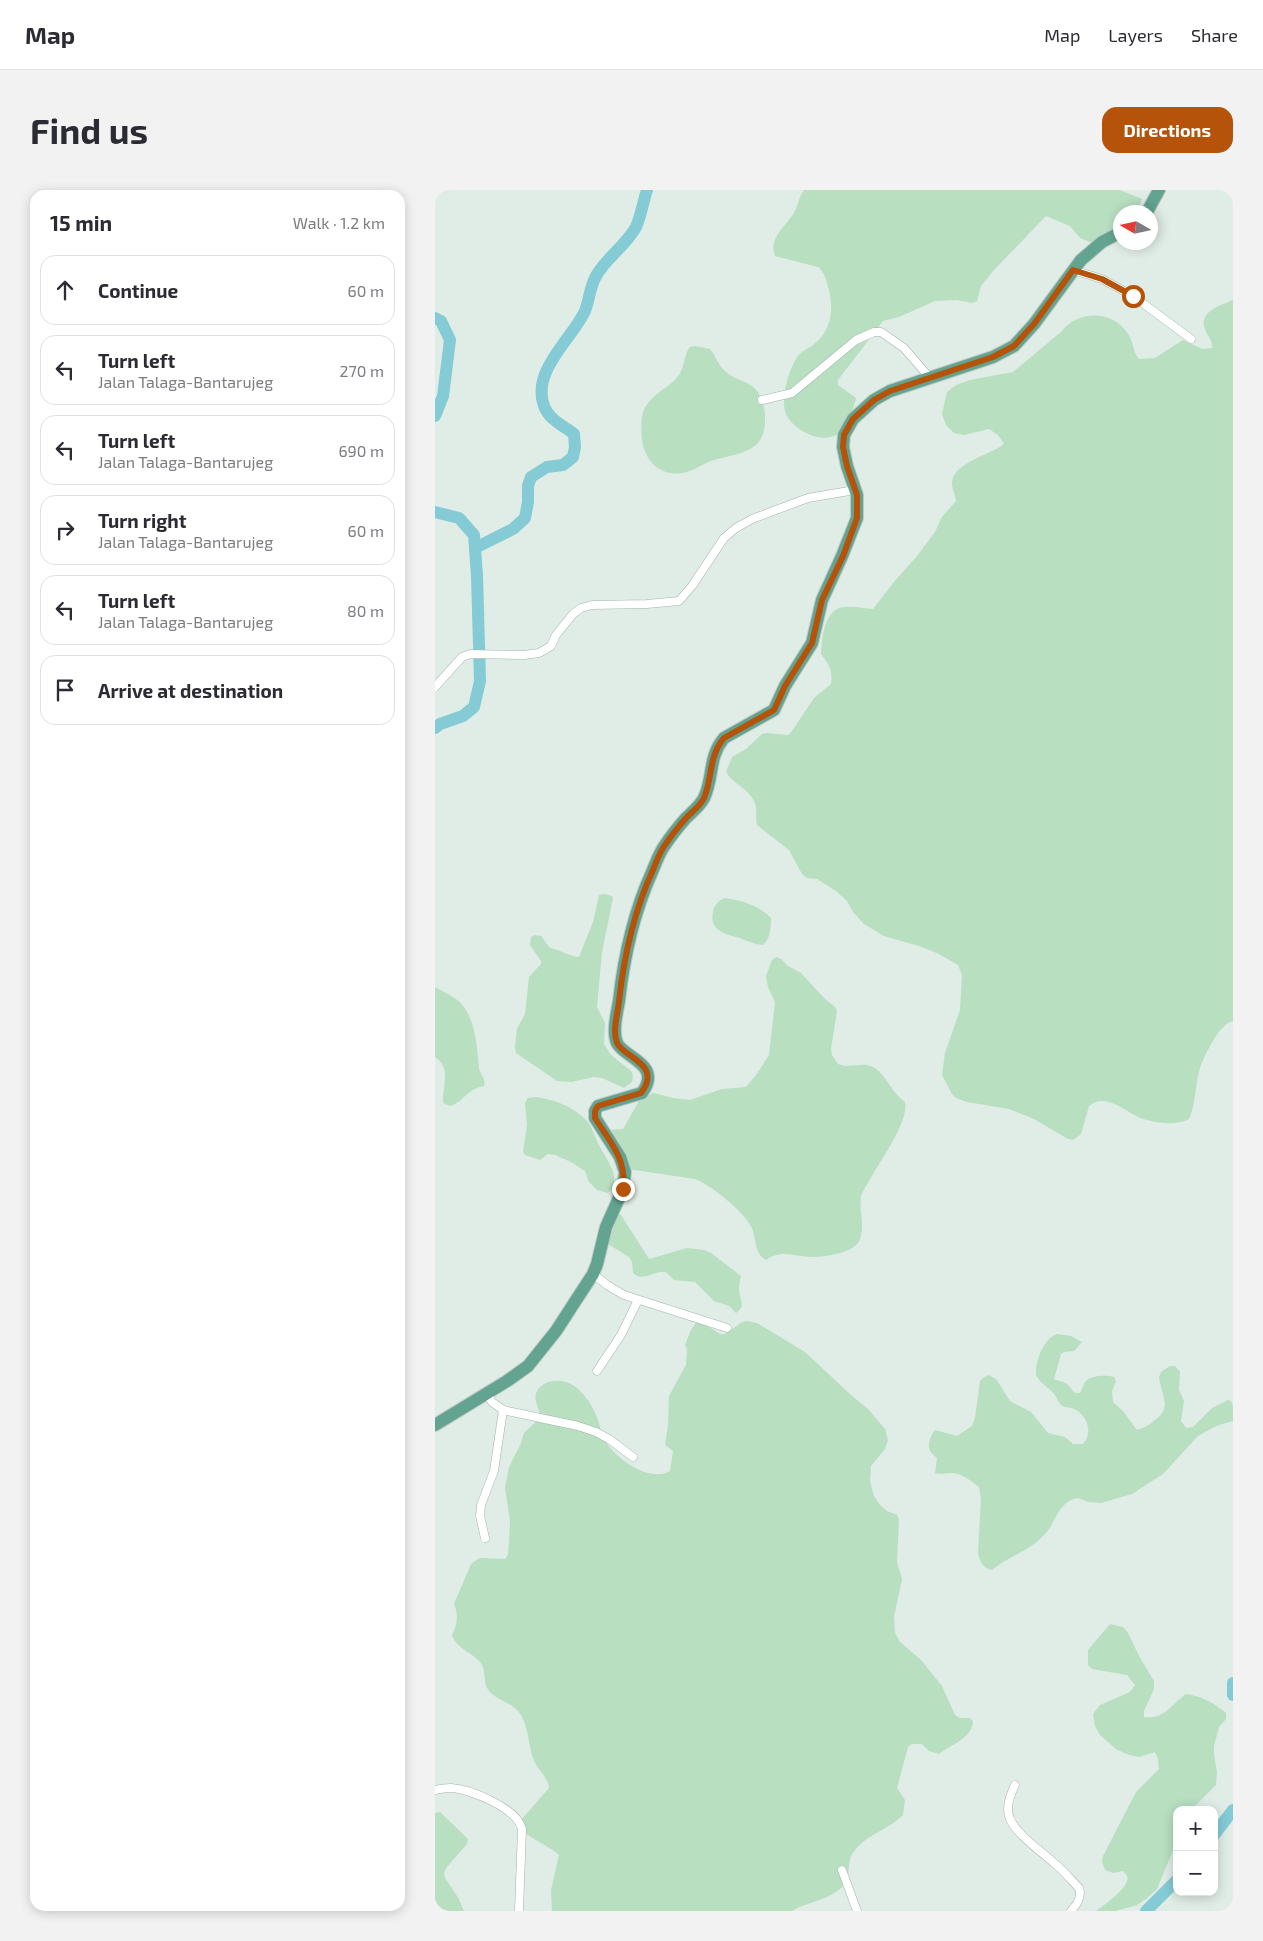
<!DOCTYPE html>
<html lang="en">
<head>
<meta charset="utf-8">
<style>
	:root { --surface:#fff; --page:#f2f2f3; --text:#2b2b33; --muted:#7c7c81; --line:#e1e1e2; --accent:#b45309 }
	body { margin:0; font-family:"Exo 2",sans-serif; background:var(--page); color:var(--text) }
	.controls { position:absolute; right:15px; bottom:15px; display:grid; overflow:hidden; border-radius:10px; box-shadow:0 2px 12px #0003 }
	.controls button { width:45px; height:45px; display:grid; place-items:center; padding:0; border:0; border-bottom:1px solid var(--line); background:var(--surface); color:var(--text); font:25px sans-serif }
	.compass { position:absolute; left:678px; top:15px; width:45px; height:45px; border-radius:50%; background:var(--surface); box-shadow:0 2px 12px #0003; rotate:279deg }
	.stop { position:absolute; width:15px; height:15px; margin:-11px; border:4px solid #b45309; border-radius:50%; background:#fff }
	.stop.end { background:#b45309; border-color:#fff; box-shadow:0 1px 5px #0008 }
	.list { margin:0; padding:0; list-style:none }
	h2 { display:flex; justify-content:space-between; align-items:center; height:65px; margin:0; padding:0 20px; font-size:21px }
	h2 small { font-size:16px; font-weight:400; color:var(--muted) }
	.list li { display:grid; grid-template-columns:32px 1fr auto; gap:15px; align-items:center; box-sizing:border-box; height:70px; margin:0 10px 10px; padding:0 10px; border:1px solid var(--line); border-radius:15px }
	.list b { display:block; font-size:19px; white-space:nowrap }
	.list p { margin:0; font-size:16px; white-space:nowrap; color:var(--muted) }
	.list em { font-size:16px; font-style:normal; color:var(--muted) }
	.icon { flex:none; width:28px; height:28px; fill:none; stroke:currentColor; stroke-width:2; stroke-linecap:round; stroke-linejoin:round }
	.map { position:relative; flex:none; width:798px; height:1721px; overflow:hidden; border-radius:15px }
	header { display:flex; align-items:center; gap:30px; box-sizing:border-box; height:70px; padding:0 25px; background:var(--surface); border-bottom:1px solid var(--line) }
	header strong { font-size:24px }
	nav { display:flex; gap:28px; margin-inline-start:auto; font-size:18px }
	.intro { display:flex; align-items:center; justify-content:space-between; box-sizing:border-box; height:120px; padding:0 30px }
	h1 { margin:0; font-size:35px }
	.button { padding:12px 22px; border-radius:15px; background:var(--accent); color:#fff; font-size:18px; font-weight:700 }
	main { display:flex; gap:30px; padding:0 30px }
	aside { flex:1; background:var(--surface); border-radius:15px; box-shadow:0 2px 12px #0003 }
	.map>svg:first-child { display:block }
	.green { fill:#b7dfc0 }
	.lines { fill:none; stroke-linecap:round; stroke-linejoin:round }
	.river { stroke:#84cbd5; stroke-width:12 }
	.street-casing { stroke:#a3b4ad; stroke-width:9 }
	.primary-casing { stroke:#c1c9c6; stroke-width:14 }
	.street { stroke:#fff; stroke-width:8 }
	.primary { stroke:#62a490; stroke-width:12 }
	.route { stroke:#b45309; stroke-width:6 }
</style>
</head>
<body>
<header>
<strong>Map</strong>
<nav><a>Map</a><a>Layers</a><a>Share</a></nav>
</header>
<div class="intro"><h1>Find us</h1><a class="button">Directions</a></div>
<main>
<aside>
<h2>15 min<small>Walk · 1.2 km</small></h2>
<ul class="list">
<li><svg class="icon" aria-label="ahead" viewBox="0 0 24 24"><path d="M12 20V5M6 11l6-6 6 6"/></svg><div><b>Continue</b></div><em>60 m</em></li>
<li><svg class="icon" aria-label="left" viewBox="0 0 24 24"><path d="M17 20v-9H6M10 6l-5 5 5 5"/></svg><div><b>Turn left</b><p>Jalan Talaga-Bantarujeg</p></div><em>270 m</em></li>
<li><svg class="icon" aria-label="left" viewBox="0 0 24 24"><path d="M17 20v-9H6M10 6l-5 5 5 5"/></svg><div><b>Turn left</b><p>Jalan Talaga-Bantarujeg</p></div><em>690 m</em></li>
<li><svg class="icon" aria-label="right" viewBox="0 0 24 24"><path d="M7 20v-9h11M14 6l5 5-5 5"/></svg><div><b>Turn right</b><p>Jalan Talaga-Bantarujeg</p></div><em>60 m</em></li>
<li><svg class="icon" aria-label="left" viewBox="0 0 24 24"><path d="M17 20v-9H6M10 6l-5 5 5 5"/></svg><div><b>Turn left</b><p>Jalan Talaga-Bantarujeg</p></div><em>80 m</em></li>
<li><svg class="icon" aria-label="arrive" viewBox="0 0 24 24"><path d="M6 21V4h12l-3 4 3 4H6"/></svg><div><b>Arrive at destination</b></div></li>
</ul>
</aside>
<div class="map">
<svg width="798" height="1721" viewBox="0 0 798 1721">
	<rect width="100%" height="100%" fill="#e0ece6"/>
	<g class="green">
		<path d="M369,0H685L707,9L704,18L699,22H686L685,34L660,54L645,48L635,36L611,26L559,80L546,96L542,111L537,113L522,110L500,111L464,127L448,131L403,190V195L421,208C418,220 412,240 399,246C382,253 357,238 351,224C345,211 354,177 363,166C367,161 374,158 378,155C396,141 399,121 394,100C391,91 390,82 383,77L340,66C333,48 351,36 359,23C363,15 364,7 369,0Z"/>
		<path d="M798,110V831C785,833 769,866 765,878C760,895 761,913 754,929C741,936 721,933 708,929C694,925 671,901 654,916L646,944L638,950L633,949L599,929L574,919L532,912L521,908L517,904L507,885L510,863L525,820L527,785L523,775L504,764L484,756L449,746L429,734L418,722L412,711L401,701L382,689L372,688L367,684L354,660L322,635C320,626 323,619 319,611C313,598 298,594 291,582L297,567L311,559L327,544L332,543L353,545L357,541L379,508L396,494C398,481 394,474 386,464C387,448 389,417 411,417C420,416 429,419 438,419L459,392L482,366L500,342L507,327L521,311C520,305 518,301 517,295C515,273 556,265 569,254L563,245L554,239L529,245L519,243L511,235L507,224L512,202L521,195L535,190L578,182L627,141C643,120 678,120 693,144C699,152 697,161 704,169L720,168L748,150L767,159L777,158C778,150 772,146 770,139C763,122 786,115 798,110Z"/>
		<path d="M261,156L275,159C281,166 283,175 290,181C306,196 322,187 329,218C331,229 331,245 322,254C310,265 291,266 276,271C266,275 258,281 248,283C225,287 209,270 207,249C206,238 205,225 211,216C219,202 236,197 244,185C250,176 249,164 255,157Z"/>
		<path d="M169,704L177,706L178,708L167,762L162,817L170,833L169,854L176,865L196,881L198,886L197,892L189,898L167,888L159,887L136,892L122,891L81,863L80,857L82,839L90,824L94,787L106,774V771L95,755L96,747L100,745L106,746L115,758C126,760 133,766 144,767L158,732L164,705Z"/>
		<path d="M290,708C308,711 323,715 336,728C336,738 335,749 328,755C319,754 312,751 305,748C290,744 274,741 278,722C279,715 284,710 290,708Z"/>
		<path d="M341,767L346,769L353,776L366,783L389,808L400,817L402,821L396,859L397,865L403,874C414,879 426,871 438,877C450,883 456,902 470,912C475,934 435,984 426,1006C424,1021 430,1035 425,1049C420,1063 394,1066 380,1067C363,1068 347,1058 331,1070C317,1062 323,1045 314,1033C304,1018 277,996 260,989L193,979L175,940L188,939L204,911L218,903L238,908L255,910L287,899L311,897L321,885L334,865L340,812L333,797L331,786L337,770Z"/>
		<path d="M0,797C9,802 23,808 29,817C41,834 42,858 44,878C45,885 51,888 49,896C30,900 29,912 15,916L8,913C7,898 17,877 0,867Z"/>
		<path d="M101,907C119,910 135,915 149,928C157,935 159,946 164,955C170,968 189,989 173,1003L162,1000L154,992L150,981L136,972L120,965L113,964L105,970L90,965L88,962L92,935L90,913L93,908Z"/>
		<path d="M183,1024L186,1025L214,1069L252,1058L269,1060L276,1063L306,1086C305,1090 304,1095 304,1099C304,1109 312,1116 301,1123L294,1116L279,1111L260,1092L239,1090L231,1082C219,1080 208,1093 198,1083L197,1072L194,1067L173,1054Z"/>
		<path d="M263,1130L285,1144H290L307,1132L312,1131L322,1133L370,1162L416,1205L433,1219L450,1239L453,1250L450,1259L436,1276L435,1291L439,1306L445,1315L452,1321L462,1325L464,1330L462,1372L467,1389L459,1427L460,1443L465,1452L486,1470L507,1496L520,1525L525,1528H535L538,1531C537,1549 516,1554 504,1564L494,1561L487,1554H477L473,1557L462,1598L470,1610L468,1625C454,1639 433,1644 420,1660C414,1666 414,1677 413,1686C409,1706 378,1711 362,1718L357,1721H117L116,1700L124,1665C113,1655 99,1651 88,1641L86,1630L114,1598C113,1586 101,1579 98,1568C93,1553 93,1532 83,1521C74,1511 59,1510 52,1498C48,1490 51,1478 45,1472C36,1462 23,1459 17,1446C22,1434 24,1426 19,1414L36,1374L40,1371L45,1368L70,1369L73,1364L74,1352L75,1331L70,1298L74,1277L86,1253L89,1243L104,1229C106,1218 98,1211 101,1204C102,1198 109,1193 114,1192C138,1185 154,1208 162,1227C165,1235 166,1245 171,1252C181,1269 215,1293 235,1281L238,1261L230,1255L233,1235L234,1206L251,1175L252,1159L250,1155L256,1140Z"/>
		<path d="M622,1144L636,1146L647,1152L639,1161L629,1162L626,1164L619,1189C623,1191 628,1191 632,1194C638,1199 637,1204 645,1203C647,1200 648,1194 651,1191C656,1185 672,1185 679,1187L681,1191L677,1201L678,1212L688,1221L702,1240C709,1238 714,1235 720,1230C738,1217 726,1205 724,1187L726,1182L735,1176H740L745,1182L744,1200L749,1211L746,1231L751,1238L758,1237L777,1218L793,1210L796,1211L798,1216V1231L781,1236L763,1246L728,1284L697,1304L666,1313L654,1312L643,1308C622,1312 622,1332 609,1345C595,1361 572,1367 557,1380C547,1378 545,1371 543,1363L546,1309L544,1297C538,1292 526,1283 517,1283C511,1283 507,1285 500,1283L502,1268C500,1266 498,1265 496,1262C491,1257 496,1244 500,1240L522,1246L537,1236L540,1228L545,1191L549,1187L554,1185L561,1189L575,1211L596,1222L613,1243L630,1247L638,1254H648C658,1243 653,1227 641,1220C637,1217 630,1218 626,1215C623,1212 622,1208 620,1205C614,1197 605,1194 601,1185C600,1171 609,1148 622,1144Z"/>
		<path d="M675,1434L688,1437L693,1443L704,1466L719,1491V1499L709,1521V1527C729,1530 737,1514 751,1504C766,1506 779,1513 791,1523V1529L784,1537L779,1556V1565L782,1582L781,1595L756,1620H742V1644L739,1658L722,1699L711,1709L702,1715L681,1721H661C668,1716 690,1700 692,1691C694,1687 691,1684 688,1681L678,1683L670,1680L667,1672L668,1666L701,1602L724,1579L723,1569L720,1562L704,1567L691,1564L681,1559L665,1545L660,1536L658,1524L665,1515L695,1502L700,1495L692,1485L657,1479L653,1475V1460Z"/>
		<path d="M5,1622L33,1649L32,1654L11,1678L9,1683L10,1688L24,1709L29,1721H0V1623Z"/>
	</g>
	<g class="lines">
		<g class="river">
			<path d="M0,128L6,131L15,150L8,206L0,226"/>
			<path d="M0,322L24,328L39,345L42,386L45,491L39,517L28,526L5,534L0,538"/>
			<path d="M40,358L78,339L90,328L93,312V296L96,287L112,277L128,275L138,267L140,257L139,244C129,236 114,230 109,216C96,181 137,149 150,121C154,110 155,98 160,88C169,69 190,57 201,37C206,26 208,12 212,0"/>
			<path d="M798,1493V1505"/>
			<path d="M779,1645L798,1620"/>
			<path d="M711,1721L742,1690"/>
		</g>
		<g class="street-casing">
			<g id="street">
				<path d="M638,80L667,89L698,106L756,149"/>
				<path d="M327,210L357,203L421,150L439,142H446L469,158L494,187"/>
				<path d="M0,497L27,467L35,464L89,465L104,463L116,456L121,445L138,424L146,418L157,415L212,414L244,411L257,396L289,348L301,338L317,329L373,308L420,300"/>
				<path d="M158,1084L172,1095L189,1105L292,1138"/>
				<path d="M162,1181L186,1145L203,1110"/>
				<path d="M52,1203L57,1212L68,1220L143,1236L161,1242L174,1249L198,1267"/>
				<path d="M50,1348L45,1326L46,1315L59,1281L68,1220"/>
				<path d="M580,1595C575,1605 570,1618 575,1629C582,1645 606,1661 619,1673C628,1680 636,1690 644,1698C647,1706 642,1715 636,1721"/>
				<path d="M0,1600C5,1599 10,1598 16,1598C35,1599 82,1618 87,1639L84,1721"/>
				<path d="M407,1680L422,1721"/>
			</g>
		</g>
		<g class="primary-casing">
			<g id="primary">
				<path d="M712,22L724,0"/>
				<path d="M0,1235L72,1191L93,1176L121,1141L158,1084L162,1074L171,1037L188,999L190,982L185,967L160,928V921L163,916L207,903C228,874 189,868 182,853C177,841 182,823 184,811C189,766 198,724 217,682C221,673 224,663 230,655C236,646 244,636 251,628C257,622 265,616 269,608C279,587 273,567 289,548L339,520L350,496L377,453L387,410L407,366L422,328V305L412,276L408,257L409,245L418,229L439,210L455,201L558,167L579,156L599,134L646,70L667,52L686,42"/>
			</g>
		</g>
		<use href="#street" class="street"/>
		<use href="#primary" class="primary"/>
	</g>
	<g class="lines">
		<path class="route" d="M188,999C192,969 175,952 160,928V921L163,916L206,903C228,874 189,868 182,853C177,841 183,823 184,811C189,766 198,724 217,682C221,673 224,663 230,655C236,646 244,636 251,628C257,622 265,616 269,608C278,587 273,567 289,548L339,520L350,496L377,453L387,410L408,366L422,328V305L412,276L408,257L409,245L418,229L439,210L455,201L558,167L579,156L599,134L638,80L667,89L698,106"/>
	</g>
</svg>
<div class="controls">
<button>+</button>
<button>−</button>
</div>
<svg class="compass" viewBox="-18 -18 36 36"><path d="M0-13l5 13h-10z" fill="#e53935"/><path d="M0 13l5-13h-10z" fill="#7c7c81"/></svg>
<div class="stop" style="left:698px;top:106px"></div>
<div class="stop end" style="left:188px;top:999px"></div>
</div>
</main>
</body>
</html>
